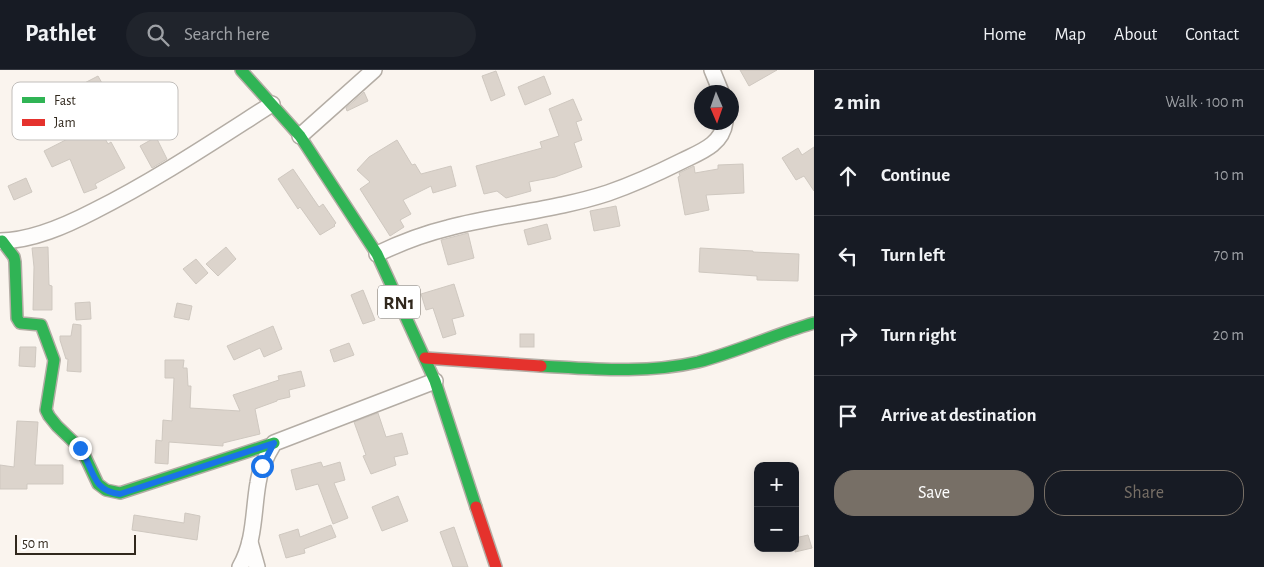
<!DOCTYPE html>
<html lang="en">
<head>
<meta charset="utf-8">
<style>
	:root { --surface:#171b24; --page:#20242c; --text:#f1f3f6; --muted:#9ea1a6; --line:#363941; --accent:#776f66 }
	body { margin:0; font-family:"Alegreya Sans",sans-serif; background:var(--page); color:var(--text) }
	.controls { position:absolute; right:15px; bottom:15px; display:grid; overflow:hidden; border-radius:10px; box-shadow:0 2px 12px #0003 }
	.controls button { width:45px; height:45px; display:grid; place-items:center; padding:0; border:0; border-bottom:1px solid var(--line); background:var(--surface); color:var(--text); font:25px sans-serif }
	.compass { position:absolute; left:694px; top:15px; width:45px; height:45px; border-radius:50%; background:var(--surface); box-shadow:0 2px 12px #0003; rotate:178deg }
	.scale { position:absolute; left:15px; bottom:12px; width:121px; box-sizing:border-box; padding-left:5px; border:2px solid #31281d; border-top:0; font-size:14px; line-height:18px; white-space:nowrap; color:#31281d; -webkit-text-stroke:4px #fff; paint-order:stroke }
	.stop { position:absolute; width:15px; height:15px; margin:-11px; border:4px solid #1a73e8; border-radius:50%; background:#fff }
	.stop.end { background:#1a73e8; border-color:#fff; box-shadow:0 1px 5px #0008 }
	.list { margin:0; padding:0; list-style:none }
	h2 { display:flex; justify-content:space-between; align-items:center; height:65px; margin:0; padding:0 20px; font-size:21px }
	h2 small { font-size:16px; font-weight:400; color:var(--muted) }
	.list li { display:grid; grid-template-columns:32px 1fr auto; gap:15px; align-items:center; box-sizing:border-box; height:80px; padding:0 20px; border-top:1px solid var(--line) }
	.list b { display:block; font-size:19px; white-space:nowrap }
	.list em { font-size:16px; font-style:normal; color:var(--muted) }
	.actions { display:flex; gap:10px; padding:15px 20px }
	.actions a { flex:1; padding:11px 0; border:1px solid var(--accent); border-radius:20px; text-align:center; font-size:18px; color:var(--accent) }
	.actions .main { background:var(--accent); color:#fff }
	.icon { flex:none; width:28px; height:28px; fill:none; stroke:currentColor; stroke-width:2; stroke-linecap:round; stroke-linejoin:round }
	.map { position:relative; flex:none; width:814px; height:497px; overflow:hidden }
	header { display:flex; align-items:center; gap:30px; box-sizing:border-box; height:70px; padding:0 25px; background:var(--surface); border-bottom:1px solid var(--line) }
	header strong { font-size:24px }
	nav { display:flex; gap:28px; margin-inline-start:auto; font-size:18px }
	.search { width:350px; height:45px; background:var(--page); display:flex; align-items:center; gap:12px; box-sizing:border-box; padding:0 18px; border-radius:28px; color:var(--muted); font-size:19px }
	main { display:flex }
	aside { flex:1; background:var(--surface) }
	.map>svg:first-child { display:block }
	.building { fill:#dcd4cc; stroke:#cfc8c0 }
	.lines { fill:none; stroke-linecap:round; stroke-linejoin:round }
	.street-casing { stroke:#b4ada5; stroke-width:18 }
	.fast-casing { stroke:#b4ada5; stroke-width:14 }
	.jam-casing { stroke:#b4ada5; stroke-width:14 }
	.street { stroke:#fefdfc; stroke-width:15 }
	.fast { stroke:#30b455; stroke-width:11 }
	.jam { stroke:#e5322d; stroke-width:11 }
	.route { stroke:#1a73e8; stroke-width:6 }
	.labels { text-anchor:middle; stroke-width:4; stroke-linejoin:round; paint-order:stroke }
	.shield { fill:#fff; stroke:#6f6861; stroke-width:1 }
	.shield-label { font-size:19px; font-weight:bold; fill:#31281d }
	.key { fill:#fff; stroke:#c1bebb; stroke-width:1 }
	.key-label { font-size:14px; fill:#31281d }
</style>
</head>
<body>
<header>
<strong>Pathlet</strong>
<div class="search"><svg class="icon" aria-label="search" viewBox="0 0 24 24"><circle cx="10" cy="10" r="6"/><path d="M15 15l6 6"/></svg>Search here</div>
<nav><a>Home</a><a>Map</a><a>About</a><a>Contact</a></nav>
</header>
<main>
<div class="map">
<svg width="814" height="497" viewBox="0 0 814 497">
	<rect width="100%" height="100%" fill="#faf4ee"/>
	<g class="building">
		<path d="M740,0H777L749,16Z"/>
		<path d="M496,1L505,25L491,31L482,6Z"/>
		<path d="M98,6L107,22L49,52L40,36L72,17L73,19Z"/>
		<path d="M544,6L551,24L525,35L518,17Z"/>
		<path d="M364,22L368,31L347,41L346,38Z"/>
		<path d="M573,29L582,50L576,52L582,70L574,73L582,97L555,107L529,112L531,121L506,128L497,121L484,124L476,96L542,78L540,72L559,66L549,39Z"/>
		<path d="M97,54L108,74L111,72L125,98L95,114L97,118L84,123L70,89L52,97L44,81Z"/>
		<path d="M156,67L167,89L152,98L140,76Z"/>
		<path d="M397,70L412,95L415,94L421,104L451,96L456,116L433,123L431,116L403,130L411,144L400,150L404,157L390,166L360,119L370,112L357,100L369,87Z"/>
		<path d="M814,77V121L804,106L796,110L782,88L798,78L802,85Z"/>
		<path d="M743,94L744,123L706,125L709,140L685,145L678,107L680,106L679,103L694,96L695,103L718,99V95Z"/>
		<path d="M293,99L319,137L323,134L336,153L334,155L335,156L320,165L300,137L298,139L278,109Z"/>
		<path d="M26,108L32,122L14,130L8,116Z"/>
		<path d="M616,136L620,156L594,161L590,141Z"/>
		<path d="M547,154L551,169L528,175L524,160Z"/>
		<path d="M468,163L474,188L448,195L441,170Z"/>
		<path d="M48,177L49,215L52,216V240H33L34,197L32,178Z"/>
		<path d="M226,177L236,189L218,206L206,194Z"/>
		<path d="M700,178L753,181V182L799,184L798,211L757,210V206L699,202Z"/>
		<path d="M196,189L208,203L196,214L183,199Z"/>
		<path d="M454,214L464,246L452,249L456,264L443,268L433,238L426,240L421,224Z"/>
		<path d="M363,220L375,250L363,254L351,225Z"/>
		<path d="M90,232L91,249L76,250L75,233Z"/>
		<path d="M177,233L192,236L189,250L174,247Z"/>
		<path d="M73,254L81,255V302L67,301L68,289H66L60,270V266H71Z"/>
		<path d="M273,256L282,279L264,287L260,278L234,290L227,276Z"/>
		<rect x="520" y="264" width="14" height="13"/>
		<path d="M349,273L354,285L334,292L330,280Z"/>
		<path d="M20,277H36L35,297L19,296Z"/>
		<path d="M165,290H184L183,298H187L188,316H191L190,338L240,341L233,325L279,310L278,306L301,301L305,316L289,320L290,327L277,330V331L255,339L260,364L223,373V376L169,372L168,394L155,393L156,370L162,371L163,350L172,351L174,308H165Z"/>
		<path d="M378,343L386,367L402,363L408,384L394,387L396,395L371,404L363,386L366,385L354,352Z"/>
		<path d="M17,351L38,352L35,395H63V414H27V419H0V395L14,397Z"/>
		<path d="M321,392L323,397L340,392L345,410L334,413L348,448L333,454L318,414L296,420L291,400Z"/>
		<path d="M398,426L408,451L382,461L372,437Z"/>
		<path d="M185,443L200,446L197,470L132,460L134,445L184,453Z"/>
		<path d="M331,455L336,467L304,479L305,483L286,488L279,465L298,459L300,467Z"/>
		<path d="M454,457L468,497H453L440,462Z"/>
		<path d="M808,465L812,478L795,482V468Z"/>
	</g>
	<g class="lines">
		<g class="street-casing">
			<g id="street">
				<path d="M712,0L721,22"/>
				<path d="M300,66L374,0"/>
				<path d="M0,171C32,171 67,155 94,141C156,110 214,71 272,34"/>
				<path d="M377,184C400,173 423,164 448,158C501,144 556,140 608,123C634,114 658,103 682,91C700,82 722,75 725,52"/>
				<path d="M250,472L257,497"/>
				<path d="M240,497C255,471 253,442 258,413C260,398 266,386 274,373L435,311"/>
			</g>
		</g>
		<g class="fast-casing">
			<g id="fast">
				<path d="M241,0L300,66L377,184L435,311L476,437"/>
				<path d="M2,171L14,187L15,192L17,248L20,253L41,255L54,290L46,340L49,346L57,356L82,380L98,414L106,420L120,423L274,373"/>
				<path d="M541,296C594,299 646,304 698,292C737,282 775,264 814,253"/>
			</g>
		</g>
		<g class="jam-casing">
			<g id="jam">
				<path d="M425,288L541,296"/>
				<path d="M476,437L496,497"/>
			</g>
		</g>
		<use href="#street" class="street"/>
		<use href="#fast" class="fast"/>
		<use href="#jam" class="jam"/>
	</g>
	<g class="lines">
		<path class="route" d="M80,378C94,398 91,421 120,424L274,373L262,396"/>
	</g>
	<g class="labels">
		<rect class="shield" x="378" y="215.5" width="42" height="33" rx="4"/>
		<g class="shield-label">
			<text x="399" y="239">RN1</text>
		</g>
	</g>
	<rect x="12" y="12" width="166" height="58" rx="8" class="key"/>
	<rect x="22" y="27" width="23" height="6" fill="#30b455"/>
	<rect x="22" y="49" width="23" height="7" fill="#e5322d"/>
	<g class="key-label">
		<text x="54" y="35">Fast</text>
		<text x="54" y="57">Jam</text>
	</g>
</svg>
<div class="controls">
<button>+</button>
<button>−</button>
</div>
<svg class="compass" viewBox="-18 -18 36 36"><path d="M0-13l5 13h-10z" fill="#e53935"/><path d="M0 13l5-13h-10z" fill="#9ea1a6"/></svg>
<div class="scale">50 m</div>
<div class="stop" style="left:262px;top:396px"></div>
<div class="stop end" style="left:80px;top:378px"></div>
</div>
<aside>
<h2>2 min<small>Walk · 100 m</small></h2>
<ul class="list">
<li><svg class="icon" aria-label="ahead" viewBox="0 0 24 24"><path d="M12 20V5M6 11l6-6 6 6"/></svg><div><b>Continue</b></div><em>10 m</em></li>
<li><svg class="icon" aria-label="left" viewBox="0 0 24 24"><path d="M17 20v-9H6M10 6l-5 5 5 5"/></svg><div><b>Turn left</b></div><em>70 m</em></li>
<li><svg class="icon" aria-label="right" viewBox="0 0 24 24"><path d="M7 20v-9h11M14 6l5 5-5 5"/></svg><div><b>Turn right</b></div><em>20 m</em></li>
<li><svg class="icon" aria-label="arrive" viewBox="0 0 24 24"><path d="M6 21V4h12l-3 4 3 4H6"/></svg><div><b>Arrive at destination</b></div></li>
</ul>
<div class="actions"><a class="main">Save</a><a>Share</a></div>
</aside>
</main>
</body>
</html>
